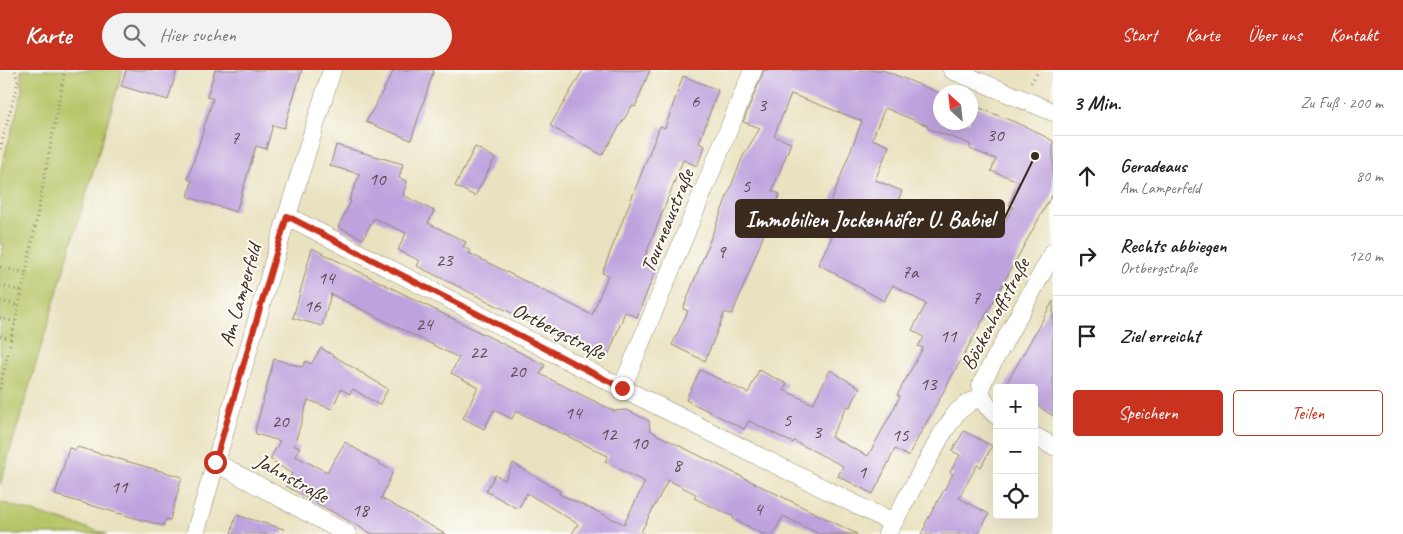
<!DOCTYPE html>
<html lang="de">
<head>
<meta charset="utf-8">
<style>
	:root { --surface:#fff; --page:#f2f2f2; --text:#222; --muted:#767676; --line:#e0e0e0; --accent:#c8321e }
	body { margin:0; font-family:Caveat,sans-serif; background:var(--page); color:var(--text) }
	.controls { position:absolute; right:15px; bottom:15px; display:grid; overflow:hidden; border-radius:5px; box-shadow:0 5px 20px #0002 }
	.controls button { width:45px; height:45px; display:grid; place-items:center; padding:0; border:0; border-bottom:1px solid var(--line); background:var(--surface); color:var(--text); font:25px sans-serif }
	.compass { position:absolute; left:933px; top:15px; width:45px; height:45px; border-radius:50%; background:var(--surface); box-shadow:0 5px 20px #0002; rotate:333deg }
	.stop { position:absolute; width:15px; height:15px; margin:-11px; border:4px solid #c8321e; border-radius:50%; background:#fff }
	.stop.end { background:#c8321e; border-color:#fff; box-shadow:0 1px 5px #0008 }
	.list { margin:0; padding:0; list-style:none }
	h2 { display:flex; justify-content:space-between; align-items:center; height:65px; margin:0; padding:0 20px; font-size:21px }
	h2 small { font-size:16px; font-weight:400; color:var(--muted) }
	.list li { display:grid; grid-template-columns:32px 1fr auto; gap:15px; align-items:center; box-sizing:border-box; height:80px; padding:0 20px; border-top:1px solid var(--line) }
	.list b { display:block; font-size:19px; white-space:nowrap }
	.list p { margin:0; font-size:16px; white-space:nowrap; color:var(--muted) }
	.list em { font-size:16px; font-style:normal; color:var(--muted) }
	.actions { display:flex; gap:10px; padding:15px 20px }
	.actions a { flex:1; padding:11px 0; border:1px solid var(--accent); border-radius:5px; text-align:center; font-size:18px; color:var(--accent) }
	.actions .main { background:var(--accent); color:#fff }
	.icon { flex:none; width:28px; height:28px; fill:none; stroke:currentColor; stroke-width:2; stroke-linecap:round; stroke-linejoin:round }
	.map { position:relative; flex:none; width:1053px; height:464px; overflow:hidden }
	header { display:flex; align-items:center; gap:30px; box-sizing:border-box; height:70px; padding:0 25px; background:var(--accent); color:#fff }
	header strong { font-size:24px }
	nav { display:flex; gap:28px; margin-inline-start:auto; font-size:18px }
	.search { width:350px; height:45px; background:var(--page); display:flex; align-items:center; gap:12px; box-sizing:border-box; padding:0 18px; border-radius:28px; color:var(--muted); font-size:19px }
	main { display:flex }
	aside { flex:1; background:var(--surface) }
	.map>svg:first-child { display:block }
	.green { fill:#b7c567; stroke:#797842 }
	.building { fill:#bda2de; fill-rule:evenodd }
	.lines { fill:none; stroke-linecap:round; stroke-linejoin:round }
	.minor-casing { stroke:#92866f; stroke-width:19 }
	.path { stroke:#92866f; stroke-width:3; stroke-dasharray:1 4; stroke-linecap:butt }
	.minor { stroke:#fff; stroke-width:18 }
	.route { stroke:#c8321e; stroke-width:6 }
	.labels { text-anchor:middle; stroke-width:4; stroke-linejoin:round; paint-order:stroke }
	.number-label { font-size:19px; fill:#5c484e }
	.street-label { font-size:21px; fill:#3b2a1e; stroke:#fdfcf7 }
	.leader { fill:none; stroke:#3b2a1e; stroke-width:2 }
	.callout-dot { fill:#3b2a1e; stroke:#fdfcf7; stroke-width:2 }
	.callout { fill:#3b2a1e; stroke:#3b2a1e; stroke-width:2 }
	.callout-label { font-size:22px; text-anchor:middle; font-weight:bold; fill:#fff }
</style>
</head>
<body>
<header>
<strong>Karte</strong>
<div class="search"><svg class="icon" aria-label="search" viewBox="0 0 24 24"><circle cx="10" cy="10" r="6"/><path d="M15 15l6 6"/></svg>Hier suchen</div>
<nav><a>Start</a><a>Karte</a><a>Über uns</a><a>Kontakt</a></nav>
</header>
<main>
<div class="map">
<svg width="1053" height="464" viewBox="0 0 1053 464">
	<rect width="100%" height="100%" fill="#fdfcf7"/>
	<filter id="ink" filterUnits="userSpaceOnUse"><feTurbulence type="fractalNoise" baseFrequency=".02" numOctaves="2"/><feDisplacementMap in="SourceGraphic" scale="10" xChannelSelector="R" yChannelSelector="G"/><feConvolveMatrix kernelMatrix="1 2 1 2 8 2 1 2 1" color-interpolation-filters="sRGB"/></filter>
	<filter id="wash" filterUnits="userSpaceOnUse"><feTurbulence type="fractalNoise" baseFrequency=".0096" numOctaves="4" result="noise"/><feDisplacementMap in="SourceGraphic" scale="20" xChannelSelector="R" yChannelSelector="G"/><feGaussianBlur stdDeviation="1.12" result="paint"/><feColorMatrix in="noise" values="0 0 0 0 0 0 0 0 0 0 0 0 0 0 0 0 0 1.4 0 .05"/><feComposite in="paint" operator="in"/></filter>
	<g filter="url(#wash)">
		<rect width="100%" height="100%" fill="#e9e2c0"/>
		<g class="green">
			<path d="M21,0H123L0,415V189L4,175L0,174V102L22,23Z"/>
			<path d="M0,432L107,464H0Z"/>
		</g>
		<g id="blocks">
			<g class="building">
				<path d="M126,0H177L168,30L121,16Z"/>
				<path d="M215,0H302L284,58L273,55L266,79L256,76L236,142L188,127L192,111L188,109L213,29L207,27Z"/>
				<path d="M394,0H434L411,70L366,52Z"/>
				<path d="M583,0H650L635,37L632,36L602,85L550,56Z"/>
				<path d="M764,0H883L940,23V52H970V34L1029,58L1053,71V123L908,386L895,379L873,424L838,406L843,396L794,371L793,373L749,351L744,359L686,330L700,300L748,323L759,300L787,314L784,320L813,334L830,300L860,318L850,337L847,336L831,367L868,386L892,342L900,326L897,325L923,278L918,276L924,267L912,260L926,234L893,215L884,231L818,194L832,167L820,160L862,51L791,24L774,66L791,73L772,121L780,124L732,245L725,242L705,291L672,275L688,241L683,239L743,86L760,58L743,52ZM885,38L928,56L927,58L970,74V79L996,89L991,101L1019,111L1009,135L1013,137L994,170L974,161L973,164L929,145L920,158L893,144L902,121L875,110L889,76L872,69Z"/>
				<path d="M683,6L718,20L699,73L705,76L697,96L683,90L642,194L656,200L637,247L625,242L608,286L571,270L570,272L417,196L420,191L398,180L406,163L374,148L363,169L338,157L351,131L349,130L360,104L330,96L336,75L403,94L399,108L407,111L403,125L434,141L428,153L466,172L463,177L471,181L469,183L592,245L608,205L602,203L660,56L665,58Z"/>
				<path d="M475,77L495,88L475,126L455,116Z"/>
				<path d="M312,178L545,295L540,304L614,341L627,340L649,351L650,360L658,365L857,464H819L783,446L774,464H763L733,449L734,447L694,428L696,424L668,410L641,462L644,464H572L578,454L527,423L518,439L486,421L495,405L505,410L513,393L560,421L559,424L624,454L645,412L605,392L608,386L516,341L512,349L494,340L484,359L463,348L478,317L451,303L459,288L331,224L322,256L293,248Z"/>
				<path d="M1053,231V346L1034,333V318H1004Z"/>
				<path d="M321,278L388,319L379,335L353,319L350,324L341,319L332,339L308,330L294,376L300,377L295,386L327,402L345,372L393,402L381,428L445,464H372L286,416L292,404L270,389L280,371L256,364V362L255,361L274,289L302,297L306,291L311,294Z"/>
				<path d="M964,361L992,376L981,397L977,395L959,428L989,444L978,464H921L926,455L925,454L953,404L950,402L960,385L952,381Z"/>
				<path d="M77,377L182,407L170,450L166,449L163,456L55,425L69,378L76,380Z"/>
				<path d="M236,445L284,459L283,464H231Z"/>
			</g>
		</g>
	</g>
	<g filter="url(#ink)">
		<use href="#blocks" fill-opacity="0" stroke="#92866f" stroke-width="1"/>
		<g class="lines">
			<g class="minor-casing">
				<g id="minor">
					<path d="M952,0L1053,42"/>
					<path d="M287,146L622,318L893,453"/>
					<path d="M622,318L753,0"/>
					<path d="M982,327L988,337L997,346"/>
					<path d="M1034,366L1053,376"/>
					<path d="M215,392L347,464"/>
					<path d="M195,464L287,146L332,0"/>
					<path d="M887,464L942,364L957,342L970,332L982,327L981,316L987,303L1053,183"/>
				</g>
			</g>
			<g class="path">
				<path d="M1031,13L1039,0"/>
				<path d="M0,79L18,12L15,0"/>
				<path d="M0,197L26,203"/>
				<path d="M0,216L22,221"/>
				<path d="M0,231L19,236"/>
				<path d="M0,248L15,252"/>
				<path d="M0,266L11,269"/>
				<path d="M0,319L26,203L65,0"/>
			</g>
			<use href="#minor" class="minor"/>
		</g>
	</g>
	<g class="lines" filter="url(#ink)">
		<path class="route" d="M215,392L287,146L622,318"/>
	</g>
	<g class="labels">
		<g class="number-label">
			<text x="695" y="37">6</text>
			<text x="762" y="41">3</text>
			<text x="995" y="71">30</text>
			<text x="235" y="74">7</text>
			<text x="377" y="115">10</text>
			<text x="746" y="122">5</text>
			<text x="721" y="188">9</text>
			<text x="444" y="196">23</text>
			<text x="910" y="208">7a</text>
			<text x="326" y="214">14</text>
			<text x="976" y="234">7</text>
			<text x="312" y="242">16</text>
			<text x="424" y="260">24</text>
			<text x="948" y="272">11</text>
			<text x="478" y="288">22</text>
			<text x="517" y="307">20</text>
			<text x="928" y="320">13</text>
			<text x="573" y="349">14</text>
			<text x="787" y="356">5</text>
			<text x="280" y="357">20</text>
			<text x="817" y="368">3</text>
			<text x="608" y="370">12</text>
			<text x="900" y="371">15</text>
			<text x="639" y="379">10</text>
			<text x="677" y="401">8</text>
			<text x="862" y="408">1</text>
			<text x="119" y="423">11</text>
			<text x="758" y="445">4</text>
			<text x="360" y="446">18</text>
		</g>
		<g class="street-label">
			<text transform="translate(667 151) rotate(-68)" y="7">Tourneaustraße</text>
			<text transform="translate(240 225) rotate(-74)" y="7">Am Lamperfeld</text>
			<text transform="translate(995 244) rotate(-62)" y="7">Böckenhoffstraße</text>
			<text transform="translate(559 261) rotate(27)" y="7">Ortbergstraße</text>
			<text transform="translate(292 408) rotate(29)" y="7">Jahnstraße</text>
		</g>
	</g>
	<path class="leader" d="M1035 86L1004 149"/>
	<circle class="callout-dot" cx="1035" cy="86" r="5"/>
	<rect class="callout" x="736" y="130" width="268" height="37" rx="5"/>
	<g class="callout-label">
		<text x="870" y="157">Immobilien Jockenhöfer U. Babiel</text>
	</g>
</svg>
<div class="controls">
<button>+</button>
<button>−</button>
<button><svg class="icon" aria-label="locate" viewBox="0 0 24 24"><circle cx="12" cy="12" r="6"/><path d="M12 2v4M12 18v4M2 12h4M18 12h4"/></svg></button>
</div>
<svg class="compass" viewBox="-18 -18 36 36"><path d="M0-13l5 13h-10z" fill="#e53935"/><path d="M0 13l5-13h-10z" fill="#767676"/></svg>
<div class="stop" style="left:215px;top:392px"></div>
<div class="stop end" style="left:622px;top:318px"></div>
</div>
<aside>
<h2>3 Min.<small>Zu Fuß · 200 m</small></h2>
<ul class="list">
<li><svg class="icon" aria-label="ahead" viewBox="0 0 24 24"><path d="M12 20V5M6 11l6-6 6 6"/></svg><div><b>Geradeaus</b><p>Am Lamperfeld</p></div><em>80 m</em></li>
<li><svg class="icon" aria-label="right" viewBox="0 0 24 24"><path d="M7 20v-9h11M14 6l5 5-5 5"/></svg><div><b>Rechts abbiegen</b><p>Ortbergstraße</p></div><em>120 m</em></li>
<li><svg class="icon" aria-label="arrive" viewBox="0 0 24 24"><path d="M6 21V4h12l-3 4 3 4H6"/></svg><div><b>Ziel erreicht</b></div></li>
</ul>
<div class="actions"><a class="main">Speichern</a><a>Teilen</a></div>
</aside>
</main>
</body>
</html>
